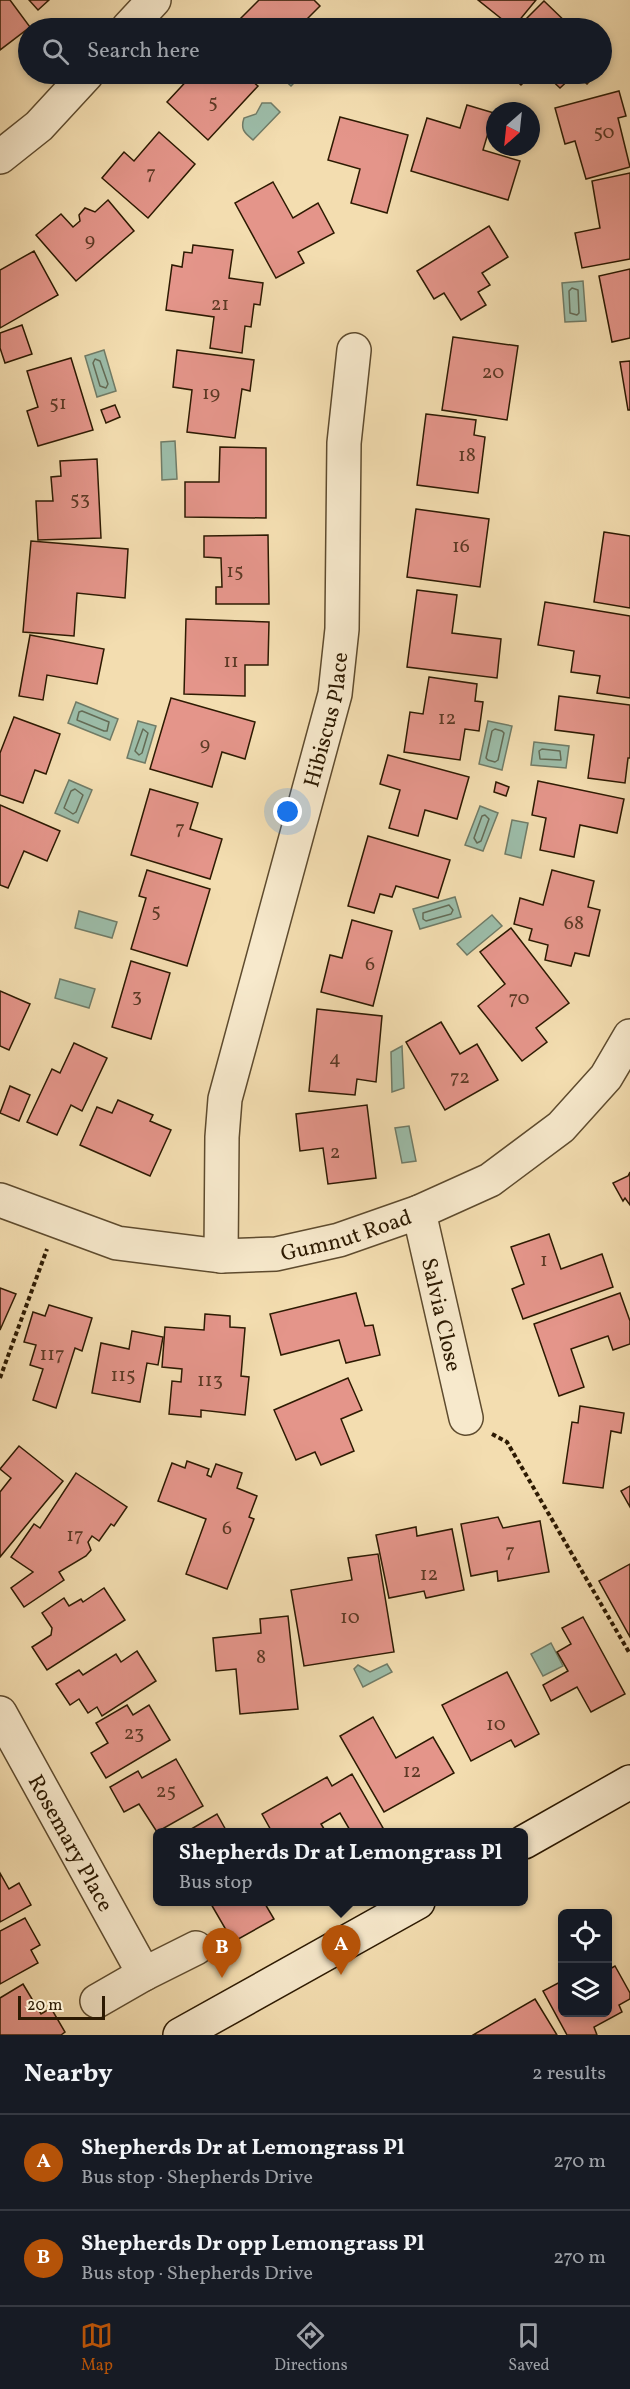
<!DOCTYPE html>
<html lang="en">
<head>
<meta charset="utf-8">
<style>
	:root { --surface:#171b24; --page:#242831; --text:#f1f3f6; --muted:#9ea1a6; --line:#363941; --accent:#b45309 }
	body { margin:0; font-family:Vollkorn,serif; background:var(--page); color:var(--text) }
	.controls { position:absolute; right:18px; bottom:18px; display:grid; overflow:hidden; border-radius:9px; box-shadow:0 3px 9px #0003 }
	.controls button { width:54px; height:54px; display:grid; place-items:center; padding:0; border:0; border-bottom:2px solid var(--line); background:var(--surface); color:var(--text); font:30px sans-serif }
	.compass { position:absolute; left:486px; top:102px; width:54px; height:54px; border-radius:50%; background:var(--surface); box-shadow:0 3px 9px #0003; rotate:207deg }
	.scale { position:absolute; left:18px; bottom:15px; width:87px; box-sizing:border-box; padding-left:6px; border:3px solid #2d1a02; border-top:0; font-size:16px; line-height:21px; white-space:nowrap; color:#2d1a02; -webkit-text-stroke:4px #f7e9cc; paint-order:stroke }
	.you { position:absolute; left:288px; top:812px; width:21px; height:21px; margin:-15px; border:4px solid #fff; border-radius:50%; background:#1a73e8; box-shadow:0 0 0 9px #1a73e833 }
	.badge { display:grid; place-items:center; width:39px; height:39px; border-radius:50%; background:var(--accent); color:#fff; font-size:20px; font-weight:700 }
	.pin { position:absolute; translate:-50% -50px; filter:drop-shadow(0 2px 3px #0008) }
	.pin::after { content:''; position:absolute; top:32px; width:21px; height:18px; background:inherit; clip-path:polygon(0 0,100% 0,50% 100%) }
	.popup { position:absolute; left:153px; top:1828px; width:375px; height:78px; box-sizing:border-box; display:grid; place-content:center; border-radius:9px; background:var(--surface); filter:drop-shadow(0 2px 4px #0005); font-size:20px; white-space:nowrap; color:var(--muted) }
	.popup b { font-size:22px; color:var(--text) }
	.popup::after { content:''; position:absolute; left:50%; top:100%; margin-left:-12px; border:12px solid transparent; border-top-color:var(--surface) }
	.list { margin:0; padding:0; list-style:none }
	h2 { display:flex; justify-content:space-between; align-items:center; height:78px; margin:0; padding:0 24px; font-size:26px }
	h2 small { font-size:20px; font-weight:400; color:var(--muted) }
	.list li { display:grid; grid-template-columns:39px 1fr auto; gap:18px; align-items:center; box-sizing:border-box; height:96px; padding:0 24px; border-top:2px solid var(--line) }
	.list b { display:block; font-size:22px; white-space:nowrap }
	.list p { margin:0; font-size:20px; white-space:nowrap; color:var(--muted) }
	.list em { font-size:20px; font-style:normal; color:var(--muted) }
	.icon { flex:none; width:33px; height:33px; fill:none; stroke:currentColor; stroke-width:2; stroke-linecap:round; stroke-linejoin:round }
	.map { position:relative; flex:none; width:630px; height:2035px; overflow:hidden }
	.search { position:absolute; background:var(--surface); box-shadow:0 3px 9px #0003; left:18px; right:18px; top:18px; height:66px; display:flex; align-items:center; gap:15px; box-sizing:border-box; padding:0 21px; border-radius:33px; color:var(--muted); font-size:22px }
	.sheet { height:270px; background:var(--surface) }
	nav { display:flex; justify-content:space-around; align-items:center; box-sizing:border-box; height:84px; border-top:2px solid var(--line); background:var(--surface); font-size:16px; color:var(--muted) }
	nav a { display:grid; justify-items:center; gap:3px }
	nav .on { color:var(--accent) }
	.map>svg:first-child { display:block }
	.water { fill:#9cbca8; stroke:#707b66; stroke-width:1.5 }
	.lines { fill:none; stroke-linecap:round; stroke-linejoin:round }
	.shore { stroke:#646b55; stroke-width:1.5 }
	.building { fill:#e4958a; stroke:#2d1a02; stroke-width:1.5 }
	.street-casing { stroke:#5e4b2e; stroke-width:36 }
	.secondary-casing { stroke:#2d1a02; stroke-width:36 }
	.path { stroke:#2d1a02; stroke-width:4; stroke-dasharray:4.5 3; stroke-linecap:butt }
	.street { stroke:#f7e9cc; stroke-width:33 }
	.secondary { stroke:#f7e9cc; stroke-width:33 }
	.labels { text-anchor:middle; stroke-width:5; stroke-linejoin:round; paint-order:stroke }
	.number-label { font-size:20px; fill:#5b3924 }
	.street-label { font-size:22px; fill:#2d1a02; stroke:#f7e9cc }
</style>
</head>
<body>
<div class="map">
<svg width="630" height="2035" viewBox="0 0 630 2035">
	<rect width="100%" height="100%" fill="#f3ddb0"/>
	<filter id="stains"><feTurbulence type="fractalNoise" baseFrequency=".00333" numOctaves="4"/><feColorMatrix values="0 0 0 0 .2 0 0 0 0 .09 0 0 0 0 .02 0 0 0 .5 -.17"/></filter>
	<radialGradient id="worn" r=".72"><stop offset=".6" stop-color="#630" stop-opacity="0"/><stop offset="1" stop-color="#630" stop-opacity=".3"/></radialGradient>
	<g class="water">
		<path d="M278,74H303L291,86Z"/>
		<path d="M262,103H271L280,112L253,140C245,133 240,130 244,118L256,114Z"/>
		<path d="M583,281L586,321L565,322L562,283Z"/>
		<path d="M104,350L116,391L97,397L85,356Z"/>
		<path d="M175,441L177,479L162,480L161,442Z"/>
		<path d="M76,702L118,719L110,740L68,723Z"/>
		<path d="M138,721L156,726L145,763L127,758Z"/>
		<path d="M488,721L512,726L502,770L479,764Z"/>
		<path d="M534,742L569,746L566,768L531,765Z"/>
		<path d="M69,780L92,790L78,823L55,813Z"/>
		<path d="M480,806L498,813L483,851L465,845Z"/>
		<path d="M512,820L528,823L521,858L505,854Z"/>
		<path d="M455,897L461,917L420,929L413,909Z"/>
		<path d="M79,911L117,922L112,938L75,928Z"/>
		<path d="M492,915L502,926L467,955L457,944Z"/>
		<path d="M60,979L95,989L89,1008L55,998Z"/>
		<path d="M402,1046L404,1088L392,1092L391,1052Z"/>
		<path d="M409,1126L416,1161L402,1163L395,1128Z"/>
		<path d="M551,1643L563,1666L543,1676L531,1654Z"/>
		<path d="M387,1664L392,1672L363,1687L354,1669L358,1665L370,1672Z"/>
	</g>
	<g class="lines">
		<g class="shore">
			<path d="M572,288L578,290L579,313L577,315L570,313L569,291Z"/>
			<path d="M95,359L100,361L108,384L106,388L100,386L93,363Z"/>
			<path d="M82,711L109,722L107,731H104L77,720L79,712Z"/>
			<path d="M143,729L148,733L142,753L139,755L135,751Z"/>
			<path d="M495,729L502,731L504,733L498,760L495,762L488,760L486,758L492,731Z"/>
			<path d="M542,749L560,751L561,760L540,759L539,751Z"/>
			<path d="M75,789L83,795L76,812L73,814L64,808L71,791Z"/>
			<path d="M485,815L489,819L481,841L477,843L474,838L482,816Z"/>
			<path d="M449,905L453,910L451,914L426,921L423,919V913Z"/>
		</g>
	</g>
	<g class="building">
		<path d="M0,0H10L30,27L0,50Z"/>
		<path d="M29,0H49L38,10Z"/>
		<path d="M259,0H314L320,6L298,28H231Z"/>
		<path d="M478,0H536L513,28Z"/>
		<path d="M544,1L572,28H517Z"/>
		<path d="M193,74H243L258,86L208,140L167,102Z"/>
		<path d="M509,74H533L521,85Z"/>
		<path d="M545,74H575L560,88Z"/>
		<path d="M576,74H597L587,84Z"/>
		<path d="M619,91L626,116L618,118L630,167L586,179L575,141L565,144L555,108Z"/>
		<path d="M467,105L494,113L483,150L520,161L508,200L411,171L427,118L460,128Z"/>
		<path d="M340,117L408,135L387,213L351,203L360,169L328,160Z"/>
		<path d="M159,132L195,164L148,218L102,178L124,152L134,161Z"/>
		<path d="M630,173V259L582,268L575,233L600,228L592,181Z"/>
		<path d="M273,182L293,218L318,203L334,233L298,252L304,263L276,278L235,203Z"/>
		<path d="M108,200L134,231L76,281L36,235L61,214L73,227L80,221L79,215L85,208L95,212Z"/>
		<path d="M489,226L508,257L482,273L490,285L478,292L486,305L461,320L444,293L434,299L417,271Z"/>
		<path d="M193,245L233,250L229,278L263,283L260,305L254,304L251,327L245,326L242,353L210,348L214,317L166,310L172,265L182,267L184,252L192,253Z"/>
		<path d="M34,251L58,295L0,328V270Z"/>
		<path d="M630,269V338L612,342L599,276Z"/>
		<path d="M22,325L32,354L5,363L0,348V333Z"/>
		<path d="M453,337L518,346L507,420L442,410Z"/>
		<path d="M177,350L254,360L250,391L242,389L235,438L187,432L192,390L173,387Z"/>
		<path d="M71,358L93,430L38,446L27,411L38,407L27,371Z"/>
		<path d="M630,361V410H628L620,362Z"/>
		<path d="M115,405L120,417L106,423L101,410Z"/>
		<path d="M426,414L476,420L474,435L485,437L478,493L417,485Z"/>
		<path d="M220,447L266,448V518L185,517V482H219Z"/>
		<path d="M97,459L101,538L38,540L36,501H53L51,477L61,476L60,461Z"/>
		<path d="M416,509L489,519L480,587L407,577Z"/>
		<path d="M604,532L630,536V608L594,602Z"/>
		<path d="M268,535L269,604H216V587H222L221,558L204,557V536Z"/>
		<path d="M31,541L128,549L125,598L77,593L74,636L23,632Z"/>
		<path d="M417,590L457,595L452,633L501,639L497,678L407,667Z"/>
		<path d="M545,602L630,616V698L597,693L600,676L571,672L574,651L538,645Z"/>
		<path d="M186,619L269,622L268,665H245V696L184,694Z"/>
		<path d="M30,635L104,649L97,684L47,675L43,700L19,696Z"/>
		<path d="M429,677L477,684L475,701L483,702L479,731L465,729L460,760L404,752L410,712L423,714Z"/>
		<path d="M559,696L630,705V758H628L625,783L588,778L594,735L555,730Z"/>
		<path d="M171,698L255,722L245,759L222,752L212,787L150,769Z"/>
		<path d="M14,717L60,734L46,774L35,770L23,803L0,795V753Z"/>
		<path d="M388,755L469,777L457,819L425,810L418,836L389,828L400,790L380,784Z"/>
		<path d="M538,781L624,799L617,833L580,825L574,857L540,850L546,818L532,815Z"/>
		<path d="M496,782L509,787L506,796L494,792Z"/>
		<path d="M150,789L198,803L190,829L222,839L210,879L131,855Z"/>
		<path d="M0,805L60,831L47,861L24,851L8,888L0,885Z"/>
		<path d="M368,836L450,860L438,898L396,886L392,897L380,894L374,913L348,906Z"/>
		<path d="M147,870L210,889L187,966L131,949L146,898L139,896Z"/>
		<path d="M552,870L594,881L588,907L600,910L589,956L575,953L571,966L545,960L548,945L529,940L532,929L514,924L520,898L543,905Z"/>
		<path d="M352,920L392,931L373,1006L321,992L330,955L342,958Z"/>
		<path d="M511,928L569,1003L536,1028L547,1042L522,1061L478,1006L505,984L480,952Z"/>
		<path d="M131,961L170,973L151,1039L112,1027Z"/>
		<path d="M0,991L30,1004L9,1050L0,1046Z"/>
		<path d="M317,1009L382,1016L376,1082L357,1079L355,1095L309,1091Z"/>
		<path d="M441,1022L460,1054L477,1044L498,1080L445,1110L406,1042Z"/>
		<path d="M74,1043L107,1058L82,1111L71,1105L57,1135L27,1122L52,1069L60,1073Z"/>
		<path d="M10,1086L30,1095L19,1121L0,1113Z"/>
		<path d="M118,1100L153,1115L150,1121L171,1130L150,1176L80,1145L97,1107L112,1113Z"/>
		<path d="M367,1105L376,1178L328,1184L323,1148L300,1151L296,1114Z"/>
		<path d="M630,1172V1205L625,1198L623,1201L613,1183L628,1176Z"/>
		<path d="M549,1234L561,1269L602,1254L613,1287L523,1319L512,1289L524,1284L511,1247Z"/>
		<path d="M0,1288L16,1294L0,1330Z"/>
		<path d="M356,1293L365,1326L373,1325L380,1355L346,1363L339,1340L281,1355L270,1314Z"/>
		<path d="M620,1293L630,1321V1344L613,1350L608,1336L571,1349L584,1387L559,1396L534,1324Z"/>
		<path d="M49,1305L92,1318L82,1351L75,1348L56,1408L33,1400L43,1369L30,1365L36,1345L24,1342L33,1312L45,1316Z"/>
		<path d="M205,1314L230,1316V1327L245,1328L241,1376L249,1377L245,1415L201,1410V1417L169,1414L172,1381L181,1382L182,1369L162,1367L165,1327L204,1330Z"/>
		<path d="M132,1331L163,1337L158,1365L147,1363L140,1402L92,1393L101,1343L129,1349Z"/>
		<path d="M348,1378L362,1410L341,1419L354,1451L321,1465L315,1452L296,1460L274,1410Z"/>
		<path d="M580,1406L624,1413L621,1433L611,1431L603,1488L563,1483L572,1422L578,1423Z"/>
		<path d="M19,1446L63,1481L0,1557V1492L11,1478L0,1469Z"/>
		<path d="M187,1461L209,1469L207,1475L211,1477L216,1464L242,1473L237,1488L257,1496L249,1517L254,1519L227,1589L186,1574L206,1519L158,1501L172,1463L185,1468Z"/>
		<path d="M76,1473L127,1507L114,1526L111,1524L99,1541L92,1536L88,1542L91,1550L86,1556L59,1572L64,1580L24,1607L11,1588L33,1572L11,1557L34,1524L40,1528Z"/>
		<path d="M630,1486V1507L621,1491Z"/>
		<path d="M498,1517L503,1528L540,1521L549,1572L498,1581L497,1571L471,1576L461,1524Z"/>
		<path d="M416,1527L417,1536L452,1529L464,1590L426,1598L424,1591L389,1598L376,1535Z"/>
		<path d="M378,1554L394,1652L304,1666L291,1590L352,1580L348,1558Z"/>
		<path d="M630,1564V1637L599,1581Z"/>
		<path d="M104,1588L125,1620L47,1670L32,1647L51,1635L52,1628L42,1613L64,1598L69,1606L81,1599L83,1602Z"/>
		<path d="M288,1616L298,1709L240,1714L236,1669L216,1671L213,1638L261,1633L260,1619Z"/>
		<path d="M583,1617L625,1694L591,1712L577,1687L551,1701L543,1685L568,1671L557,1652L571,1644L562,1628Z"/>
		<path d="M137,1651L156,1681L102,1716L97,1707L88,1713L79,1699L70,1705L56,1684L79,1670L83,1675L116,1654L121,1662Z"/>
		<path d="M507,1672L539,1734L515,1747L511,1740L471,1761L442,1705Z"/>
		<path d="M127,1705L133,1715L149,1705L170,1740L106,1778L91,1753L108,1743L96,1723Z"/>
		<path d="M373,1717L396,1758L433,1737L454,1773L384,1812L340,1736Z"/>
		<path d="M176,1759L203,1806L157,1832L139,1804L124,1812L110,1787L138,1771L142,1778Z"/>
		<path d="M352,1774L383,1828L375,1832H351L340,1813L321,1824L326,1832H272L262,1814L327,1777L332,1786Z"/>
		<path d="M217,1814L227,1832H186Z"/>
		<path d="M0,1873L9,1889L19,1883L31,1905L0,1922Z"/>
		<path d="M215,1902H264L274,1919L233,1942L211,1904Z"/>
		<path d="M25,1918L40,1945L31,1950L38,1963L0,1984V1931Z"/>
		<path d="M615,1966L630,1993V1999L619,2005L622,2012L594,2027L597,2035H567L543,1991L562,1981V2012H608V1970Z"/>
		<path d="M23,1984L41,2014L51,2008L65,2032L61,2035H0V1998Z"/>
		<path d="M535,1999L557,2035H473Z"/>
	</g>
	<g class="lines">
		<g class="street-casing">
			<g id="street">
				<path d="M128,28L154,0"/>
				<path d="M0,157L39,126L87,74"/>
				<path id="s1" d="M0,1200L117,1243L221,1256L276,1254L339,1240L419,1212L490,1180L561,1127L606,1077L630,1036"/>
				<path id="s2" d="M419,1212L466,1418"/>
				<path id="s3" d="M221,1256L222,1137L225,1099L335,694L342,629L344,443L354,350"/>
				<path id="s4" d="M0,1713L144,1974"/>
				<path d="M97,2001L144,1974L196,1948"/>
			</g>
		</g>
		<g class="secondary-casing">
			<g id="secondary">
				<path d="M524,1842L630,1782"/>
				<path d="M180,2035L418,1902"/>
			</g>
		</g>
		<g class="path">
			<path d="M0,1378L47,1249"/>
			<path d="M492,1434L507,1442L630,1654"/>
		</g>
		<use href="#street" class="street"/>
		<use href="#secondary" class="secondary"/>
	</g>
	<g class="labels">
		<g class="number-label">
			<text x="213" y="108">5</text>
			<text x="604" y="138">50</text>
			<text x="151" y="179">7</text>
			<text x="90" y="246">9</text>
			<text x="220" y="310">21</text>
			<text x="493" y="378">20</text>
			<text x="211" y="399">19</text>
			<text x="58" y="409">51</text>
			<text x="467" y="461">18</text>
			<text x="80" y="505">53</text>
			<text x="461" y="552">16</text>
			<text x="235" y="577">15</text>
			<text x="231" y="667">11</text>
			<text x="447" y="724">12</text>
			<text x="205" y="750">9</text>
			<text x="180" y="834">7</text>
			<text x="156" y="917">5</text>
			<text x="574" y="929">68</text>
			<text x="370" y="970">6</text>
			<text x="137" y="1002">3</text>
			<text x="519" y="1004">70</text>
			<text x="335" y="1064">4</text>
			<text x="460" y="1083">72</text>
			<text x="335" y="1158">2</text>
			<text x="544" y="1266">1</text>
			<text x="52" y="1360">117</text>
			<text x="123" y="1381">115</text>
			<text x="210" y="1386">113</text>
			<text x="227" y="1534">6</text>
			<text x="75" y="1541">17</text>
			<text x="510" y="1557">7</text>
			<text x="429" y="1580">12</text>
			<text x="350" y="1623">10</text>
			<text x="261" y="1663">8</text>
			<text x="496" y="1730">10</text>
			<text x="134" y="1739">23</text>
			<text x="412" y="1777">12</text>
			<text x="166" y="1797">25</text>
		</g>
		<g class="street-label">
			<text dy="8" stroke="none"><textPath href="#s3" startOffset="550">Hibiscus Place</textPath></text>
			<text dy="8" stroke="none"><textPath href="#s1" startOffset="357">Gumnut Road</textPath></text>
			<text dy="8" stroke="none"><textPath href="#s2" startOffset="105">Salvia Close</textPath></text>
			<text dy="8" stroke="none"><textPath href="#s4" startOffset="148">Rosemary Place</textPath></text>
		</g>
	</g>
	<rect width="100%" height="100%" filter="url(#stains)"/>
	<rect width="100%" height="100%" fill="url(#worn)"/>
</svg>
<div class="controls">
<button><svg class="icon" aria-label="locate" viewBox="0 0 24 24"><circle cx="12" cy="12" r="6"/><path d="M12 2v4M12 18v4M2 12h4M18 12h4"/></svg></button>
<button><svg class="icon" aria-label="layers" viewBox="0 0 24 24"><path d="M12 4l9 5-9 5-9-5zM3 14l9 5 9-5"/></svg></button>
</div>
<svg class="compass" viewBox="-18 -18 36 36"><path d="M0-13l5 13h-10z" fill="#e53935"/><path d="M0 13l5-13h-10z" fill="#9ea1a6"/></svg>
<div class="scale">20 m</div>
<div class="you"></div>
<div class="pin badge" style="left:341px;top:1975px">A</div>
<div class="popup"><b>Shepherds Dr at Lemongrass Pl</b>Bus stop</div>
<div class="pin badge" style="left:222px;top:1978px">B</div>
<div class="search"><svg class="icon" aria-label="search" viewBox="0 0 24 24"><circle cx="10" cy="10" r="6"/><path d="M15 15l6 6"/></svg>Search here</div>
</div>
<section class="sheet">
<h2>Nearby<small>2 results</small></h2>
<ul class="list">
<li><span class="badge">A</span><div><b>Shepherds Dr at Lemongrass Pl</b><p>Bus stop · Shepherds Drive</p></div><em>270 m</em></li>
<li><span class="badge">B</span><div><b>Shepherds Dr opp Lemongrass Pl</b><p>Bus stop · Shepherds Drive</p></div><em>270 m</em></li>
</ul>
</section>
<nav>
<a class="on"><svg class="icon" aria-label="map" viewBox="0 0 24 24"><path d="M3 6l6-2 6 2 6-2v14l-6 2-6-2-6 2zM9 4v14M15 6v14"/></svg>Map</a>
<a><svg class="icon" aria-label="directions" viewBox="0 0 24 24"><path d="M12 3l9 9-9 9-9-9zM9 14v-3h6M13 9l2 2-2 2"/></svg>Directions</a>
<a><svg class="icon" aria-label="saved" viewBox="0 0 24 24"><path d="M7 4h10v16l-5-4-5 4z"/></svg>Saved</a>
</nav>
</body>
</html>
